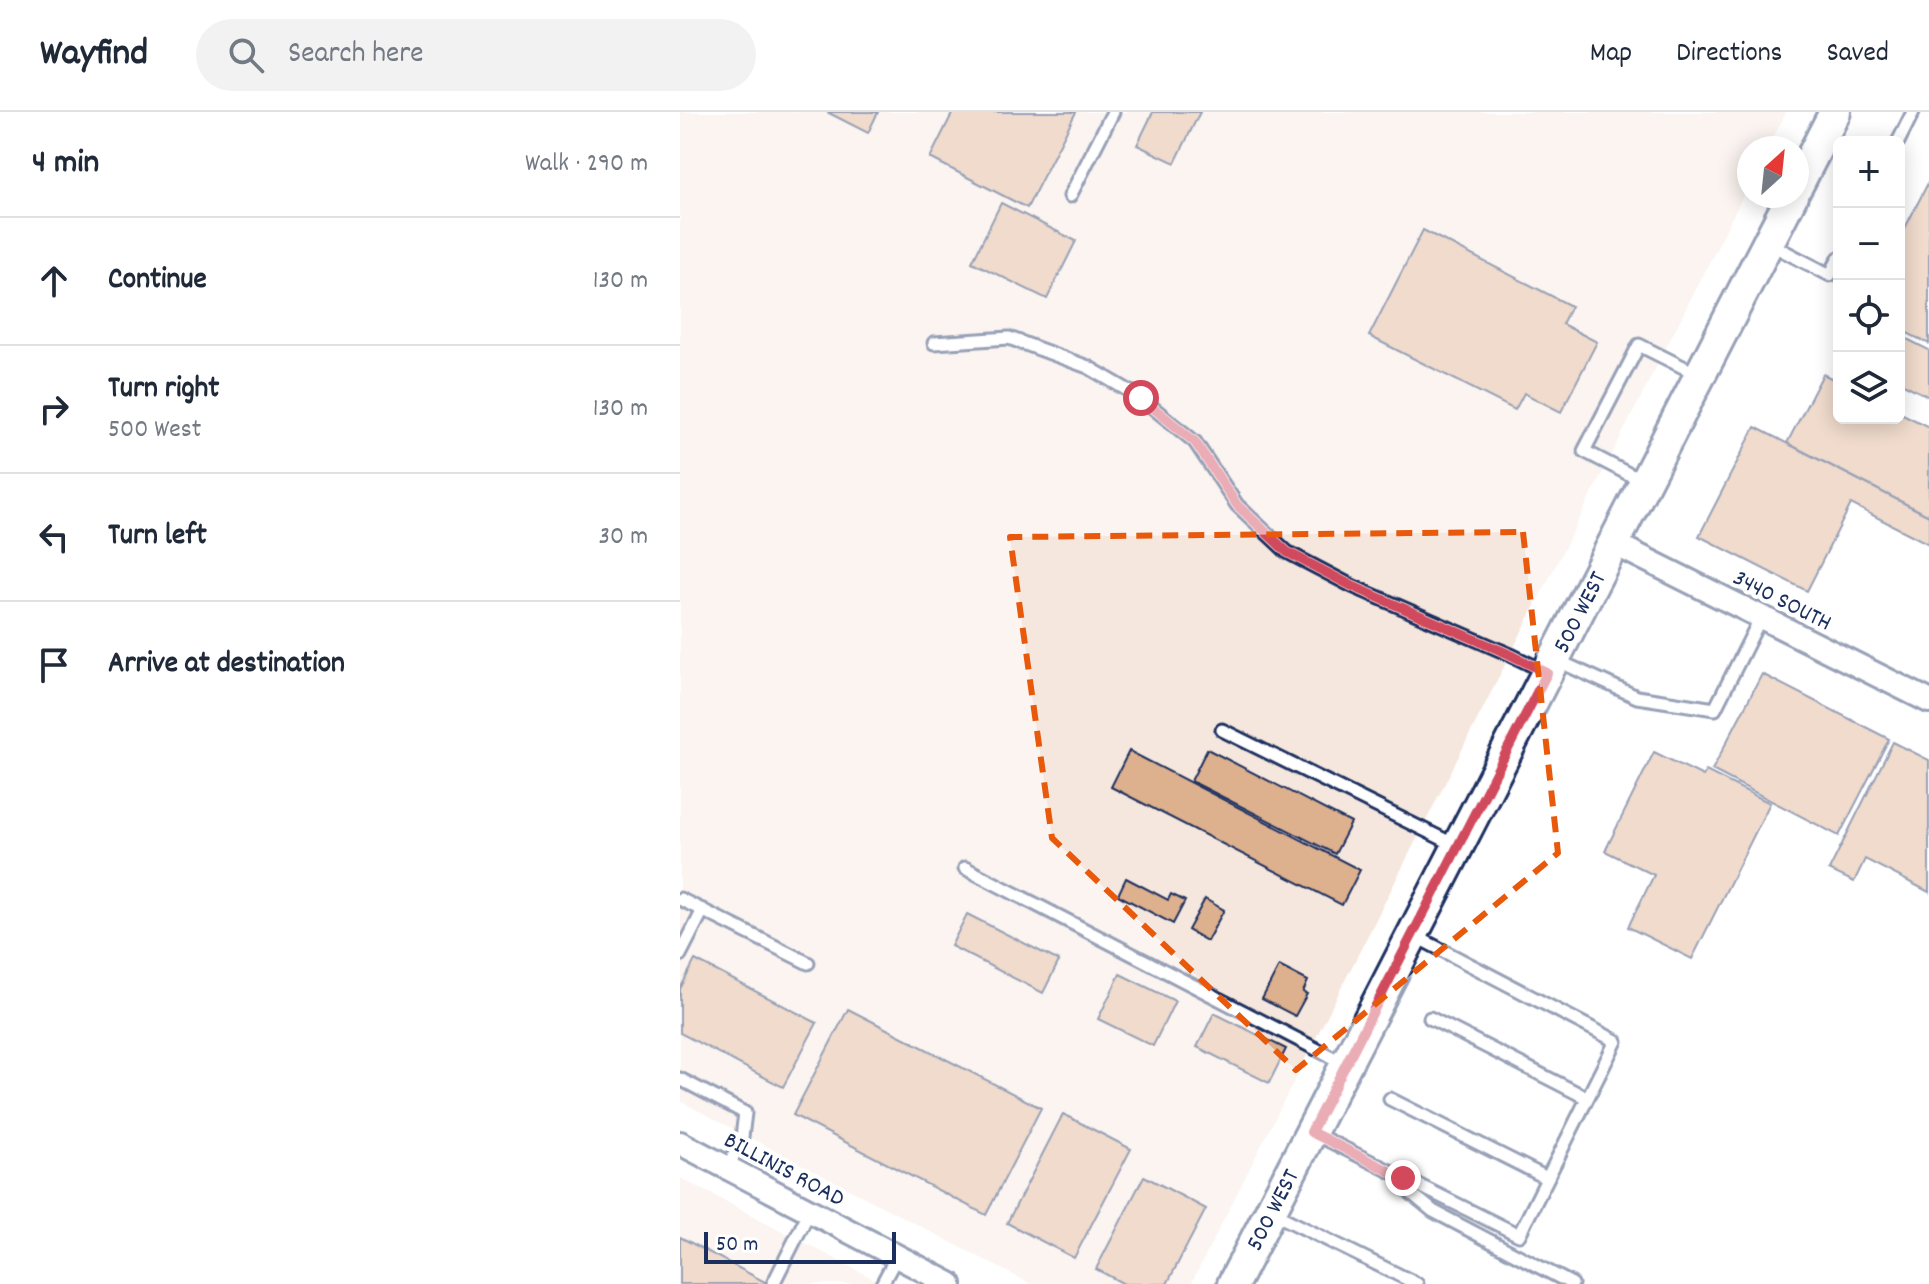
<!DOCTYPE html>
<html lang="en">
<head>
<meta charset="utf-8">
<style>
	:root { --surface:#fff; --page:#f2f2f3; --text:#1f2937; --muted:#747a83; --line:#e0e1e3 }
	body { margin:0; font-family:Dekko,sans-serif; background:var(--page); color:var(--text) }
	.controls { position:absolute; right:24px; top:24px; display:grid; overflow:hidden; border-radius:12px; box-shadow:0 4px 20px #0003 }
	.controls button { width:72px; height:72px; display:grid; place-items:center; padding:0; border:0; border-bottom:2px solid var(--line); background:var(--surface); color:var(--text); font:40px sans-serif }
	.compass { position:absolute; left:1057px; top:24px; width:72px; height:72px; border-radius:50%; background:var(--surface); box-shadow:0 4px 20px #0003; rotate:27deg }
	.scale { position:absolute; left:24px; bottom:20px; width:192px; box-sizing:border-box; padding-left:8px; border:4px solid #1b2f5e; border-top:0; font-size:22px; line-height:28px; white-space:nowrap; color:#1b2f5e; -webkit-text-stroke:6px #fff; paint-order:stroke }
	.stop { position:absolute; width:24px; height:24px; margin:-18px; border:6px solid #d1495b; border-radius:50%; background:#fff }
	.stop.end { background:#d1495b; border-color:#fff; box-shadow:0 2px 8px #0008 }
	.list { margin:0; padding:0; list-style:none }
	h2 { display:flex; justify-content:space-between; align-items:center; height:104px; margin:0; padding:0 32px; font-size:34px }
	h2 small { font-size:26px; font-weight:400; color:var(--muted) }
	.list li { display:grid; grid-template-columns:52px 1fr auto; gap:24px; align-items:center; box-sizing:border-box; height:128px; padding:0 32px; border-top:2px solid var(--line) }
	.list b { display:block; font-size:30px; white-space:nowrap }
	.list p { margin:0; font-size:26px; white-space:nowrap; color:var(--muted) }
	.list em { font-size:26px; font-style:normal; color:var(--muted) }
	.icon { flex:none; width:44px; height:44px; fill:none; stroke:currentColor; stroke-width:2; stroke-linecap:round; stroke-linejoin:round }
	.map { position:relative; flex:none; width:1249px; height:1172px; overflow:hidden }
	header { display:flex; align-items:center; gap:48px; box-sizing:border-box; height:112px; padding:0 40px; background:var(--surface); border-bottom:2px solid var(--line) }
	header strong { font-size:38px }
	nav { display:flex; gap:44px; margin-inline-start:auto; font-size:28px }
	.search { width:560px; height:72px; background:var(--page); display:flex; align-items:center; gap:20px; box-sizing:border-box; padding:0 28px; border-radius:44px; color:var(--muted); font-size:30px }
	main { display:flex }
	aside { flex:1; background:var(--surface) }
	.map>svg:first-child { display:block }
	.built { fill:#f5e7dd }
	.building { fill:#ddb08e; stroke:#1b2f5e; stroke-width:2 }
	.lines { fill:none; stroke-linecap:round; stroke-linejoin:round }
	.service-casing { stroke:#1b2f5e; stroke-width:17 }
	.minor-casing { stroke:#1b2f5e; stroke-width:28 }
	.secondary-casing { stroke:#1b2f5e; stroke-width:36 }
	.service { stroke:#fff; stroke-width:11 }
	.minor { stroke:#fff; stroke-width:22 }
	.secondary { stroke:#fff; stroke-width:30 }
	.route { stroke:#d1495b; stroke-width:10 }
	.marked { fill:none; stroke:#e8590c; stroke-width:6; stroke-dasharray:16 10; stroke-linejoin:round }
	.labels { text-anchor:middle; stroke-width:8; stroke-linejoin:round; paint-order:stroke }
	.street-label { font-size:24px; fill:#1b2f5e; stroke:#fff }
</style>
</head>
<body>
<header>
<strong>Wayfind</strong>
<div class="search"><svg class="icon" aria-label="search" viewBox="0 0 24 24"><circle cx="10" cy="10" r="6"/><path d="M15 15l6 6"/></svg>Search here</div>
<nav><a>Map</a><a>Directions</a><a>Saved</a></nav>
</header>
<main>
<aside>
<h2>4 min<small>Walk · 290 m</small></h2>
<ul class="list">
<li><svg class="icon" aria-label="ahead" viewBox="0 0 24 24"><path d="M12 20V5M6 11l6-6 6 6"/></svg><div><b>Continue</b></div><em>130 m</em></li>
<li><svg class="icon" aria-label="right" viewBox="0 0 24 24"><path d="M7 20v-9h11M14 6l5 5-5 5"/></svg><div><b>Turn right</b><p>500 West</p></div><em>130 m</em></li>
<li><svg class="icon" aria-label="left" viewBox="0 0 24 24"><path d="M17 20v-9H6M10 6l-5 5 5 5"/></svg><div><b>Turn left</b></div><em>30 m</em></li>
<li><svg class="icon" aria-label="arrive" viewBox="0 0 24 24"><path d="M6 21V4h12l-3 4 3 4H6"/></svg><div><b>Arrive at destination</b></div></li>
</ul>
</aside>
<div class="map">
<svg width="1249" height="1172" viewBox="0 0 1249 1172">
	<rect width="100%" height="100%" fill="#fff"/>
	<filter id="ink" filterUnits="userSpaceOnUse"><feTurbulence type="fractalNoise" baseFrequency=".0125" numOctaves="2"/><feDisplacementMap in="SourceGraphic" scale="16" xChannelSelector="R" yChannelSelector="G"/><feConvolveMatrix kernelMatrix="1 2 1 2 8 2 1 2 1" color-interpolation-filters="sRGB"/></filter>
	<g filter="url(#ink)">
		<g class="built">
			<path d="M0,0H1106L1088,36H1069V72L511,1172H351L0,989Z"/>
			<path d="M0,1066L129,1133L203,1172H0Z"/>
		</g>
		<g class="building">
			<path d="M147,0H198L188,21Z"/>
			<path d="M273,0H396L347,96L250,46Z"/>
			<path d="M473,0H520L495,51L457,33Z"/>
			<path d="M1249,69V232L1219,217V121L1222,122Z"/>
			<path d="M321,91L396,129L367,187L292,150Z"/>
			<path d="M743,118L891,194L882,212L917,230L881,300L844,281L835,298L689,224Z"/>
			<path d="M1219,223L1249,238V285L1219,270Z"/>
			<path d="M1143,262L1159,270V306H1219V300L1249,315V404L1107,331Z"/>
			<path d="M1075,315L1249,404V432L1171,392L1127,479L1019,424Z"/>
			<path d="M1082,562L1209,627L1159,724L1032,658Z"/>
			<path d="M1213,630L1249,648V780L1185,747L1174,770L1149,758Z"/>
			<path d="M527,637L671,711L655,742L511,669Z"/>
			<path d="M449,639L680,758L662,793L431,675Z"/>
			<path d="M974,640L1023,664L1026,659L1090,691L1012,847L948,815L974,763L925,739Z"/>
			<path d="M446,766L488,788L491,782L505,789L493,812L438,783Z"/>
			<path d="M525,787L544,798L527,829L508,818Z"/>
			<path d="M287,802L379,849L363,881L271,834Z"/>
			<path d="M15,848L137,911L103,975L0,921V877Z"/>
			<path d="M599,854L628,869L623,880L627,882L615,904L582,887Z"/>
			<path d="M440,862L495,889L473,934L418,907Z"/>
			<path d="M168,897L361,996L306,1103L113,1003Z"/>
			<path d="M534,901L606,937L589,971L517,935Z"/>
			<path d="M383,1002L451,1037L394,1146L327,1111Z"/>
			<path d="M464,1064L526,1097L487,1172H444L416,1157Z"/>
			<path d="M0,1125L87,1171L86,1172H0Z"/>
		</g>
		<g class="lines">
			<g class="service-casing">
				<g id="service">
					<path d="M1218,30L1233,0"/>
					<path d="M390,84L433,0"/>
					<path d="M1088,131L1150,163L1159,146"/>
					<path d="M254,231L329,226L408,255L461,286L515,330L557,393L607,440L672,474L831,543L866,560"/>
					<path d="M964,370L904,339L959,233L1017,262"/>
					<path d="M874,547L957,585L1035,597L1081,505"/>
					<path d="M542,618L775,733"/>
					<path d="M285,756L665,952"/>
					<path d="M0,787L128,851"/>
					<path d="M0,843L23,798"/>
					<path d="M750,906L907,986"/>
					<path d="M0,967L65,1001L62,1025L48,1056"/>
					<path d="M710,987L867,1066"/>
					<path d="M631,1020L839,1123L936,929L733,823"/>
					<path d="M723,1066L731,1081L753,1099L892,1172"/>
					<path d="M591,1100L737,1172"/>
					<path d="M93,1172L130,1098"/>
					<path d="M202,1172L217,1144"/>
				</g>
			</g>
			<g class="minor-casing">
				<g id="minor">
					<path d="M933,431L1249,589"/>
					<path d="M0,1031L270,1172"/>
				</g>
			</g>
			<g class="secondary-casing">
				<g id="secondary">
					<path d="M1117,74L1155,0"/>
					<path id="s1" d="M553,1172L1112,84"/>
				</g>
			</g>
			<use href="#service" class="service"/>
			<use href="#minor" class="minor"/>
			<use href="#secondary" class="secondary"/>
		</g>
	</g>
	<g class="lines" filter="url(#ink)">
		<path class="route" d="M461,286L515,330L557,393L607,440L672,474L831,543L867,561L631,1020L723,1066"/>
	</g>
	<path d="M0 0H1249V1172H0ZM843,420L878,741L616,958L372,726L330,425Z" fill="#fff" fill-opacity=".55" fill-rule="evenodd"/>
	<path class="marked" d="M843,420L878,741L616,958L372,726L330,425Z"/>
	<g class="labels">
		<g class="street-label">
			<text transform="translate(1103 487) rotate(27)" y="8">3440 SOUTH</text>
			<text dy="8" stroke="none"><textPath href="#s1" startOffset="756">500 WEST</textPath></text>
			<text transform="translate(105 1056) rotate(28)" y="8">BILLINIS ROAD</text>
			<text dy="8" stroke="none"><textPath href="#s1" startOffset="84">500 WEST</textPath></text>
		</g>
	</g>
</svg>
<div class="controls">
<button>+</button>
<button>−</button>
<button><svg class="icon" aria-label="locate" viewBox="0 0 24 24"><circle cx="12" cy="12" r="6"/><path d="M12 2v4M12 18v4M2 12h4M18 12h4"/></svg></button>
<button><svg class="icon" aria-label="layers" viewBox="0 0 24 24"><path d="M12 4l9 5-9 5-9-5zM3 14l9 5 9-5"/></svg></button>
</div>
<svg class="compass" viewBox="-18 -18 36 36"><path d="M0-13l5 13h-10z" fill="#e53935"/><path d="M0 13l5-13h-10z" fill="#747a83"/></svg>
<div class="scale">50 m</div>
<div class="stop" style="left:461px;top:286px"></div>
<div class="stop end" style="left:723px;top:1066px"></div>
</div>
</main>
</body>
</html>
